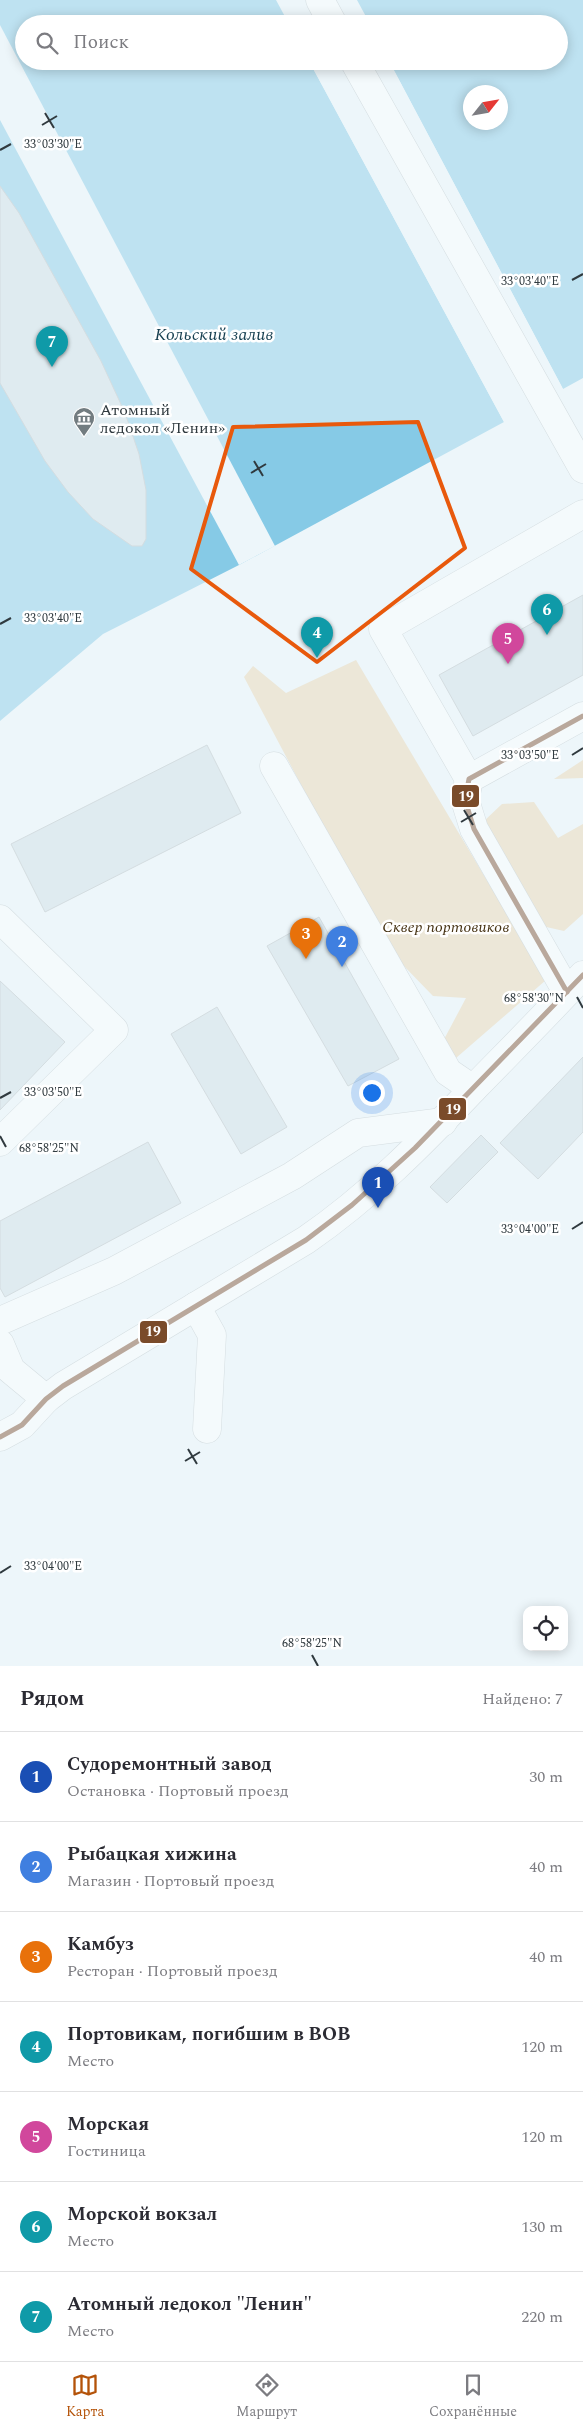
<!DOCTYPE html>
<html lang="ru">
<head>
<meta charset="utf-8">
<style>
	:root { --surface:#fff; --page:#f7f7f7; --text:#2b2b33; --muted:#7c7c81; --line:#e1e1e2; --accent:#b45309 }
	body { margin:0; font-family:Spectral,serif; background:var(--page); color:var(--text) }
	.controls { position:absolute; right:15px; bottom:15px; display:grid; overflow:hidden; border-radius:10px; box-shadow:0 2px 12px #0003 }
	.controls button { width:45px; height:45px; display:grid; place-items:center; padding:0; border:0; border-bottom:1px solid var(--line); background:var(--surface); color:var(--text); font:25px sans-serif }
	.compass { position:absolute; left:463px; top:85px; width:45px; height:45px; border-radius:50%; background:var(--surface); box-shadow:0 2px 12px #0003; rotate:59deg }
	.you { position:absolute; left:371px; top:1092px; width:18px; height:18px; margin:-12px; border:4px solid #fff; border-radius:50%; background:#1a73e8; box-shadow:0 0 0 8px #1a73e833 }
	.badge { display:grid; place-items:center; width:32px; height:32px; border-radius:50%; background:var(--accent); color:#fff; font-size:16px; font-weight:700 }
	.pin { position:absolute; translate:-50% -41px; filter:drop-shadow(0 1px 2px #0008) }
	.pin::after { content:''; position:absolute; top:26px; width:18px; height:15px; background:inherit; clip-path:polygon(0 0,100% 0,50% 100%) }
	.list { margin:0; padding:0; list-style:none }
	h2 { display:flex; justify-content:space-between; align-items:center; height:65px; margin:0; padding:0 20px; font-size:21px }
	h2 small { font-size:16px; font-weight:400; color:var(--muted) }
	.list li { display:grid; grid-template-columns:32px 1fr auto; gap:15px; align-items:center; box-sizing:border-box; height:90px; padding:0 20px; border-top:1px solid var(--line) }
	.list b { display:block; font-size:19px; white-space:nowrap }
	.list p { margin:0; font-size:16px; white-space:nowrap; color:var(--muted) }
	.list em { font-size:16px; font-style:normal; color:var(--muted) }
	.icon { flex:none; width:28px; height:28px; fill:none; stroke:currentColor; stroke-width:2; stroke-linecap:round; stroke-linejoin:round }
	.map { position:relative; flex:none; width:583px; height:1666px; overflow:hidden }
	.search { position:absolute; background:var(--surface); box-shadow:0 2px 12px #0003; left:15px; right:15px; top:15px; height:55px; display:flex; align-items:center; gap:12px; box-sizing:border-box; padding:0 18px; border-radius:28px; color:var(--muted); font-size:19px }
	.sheet { height:695px; background:var(--surface) }
	nav { display:flex; justify-content:space-around; align-items:center; box-sizing:border-box; height:70px; border-top:1px solid var(--line); background:var(--surface); font-size:14px; color:var(--muted) }
	nav a { display:grid; justify-items:center; gap:2px }
	nav .on { color:var(--accent) }
	.map>svg:first-child { display:block }
	.forest { fill:#ead4af }
	.water { fill:#86cae6; fill-rule:evenodd }
	.pier { fill:#edf6fa }
	.building { fill:#cfdde4; stroke:#b5bec2 }
	.lines { fill:none; stroke-linecap:round; stroke-linejoin:round }
	.minor-casing { stroke:#b8c0c4; stroke-width:29 }
	.minor { stroke:#fcfefe; stroke-width:28 }
	.bus-1-casing { stroke:#fff; stroke-width:9 }
	.bus-1 { stroke:#7a4b2a; stroke-width:5 }
	.marked { fill:none; stroke:#e8590c; stroke-width:4; stroke-linejoin:round }
	.ticks { fill:none; stroke:#303a3f; stroke-width:2 }
	.labels { text-anchor:middle; stroke-width:5; stroke-linejoin:round; paint-order:stroke }
	.poi-label { font-size:16px; fill:#303a3f; stroke:#fff; text-anchor:start }
	.park-label { font-size:16px; font-style:italic; fill:#463314; stroke:#fff }
	.water-label { font-size:18px; font-style:italic; fill:#163f50; stroke:#fff }
	.ticks-label { font-size:12px; text-anchor:middle; fill:#303a3f; stroke:#fff; stroke-width:5; stroke-linejoin:round; paint-order:stroke }
	.line-badge { stroke:#fff; stroke-width:2 }
	.badge-label { font-size:14px; text-anchor:middle; font-weight:bold; fill:#fff }
</style>
</head>
<body>
<div class="map">
<svg width="583" height="1666" viewBox="0 0 583 1666">
	<rect width="100%" height="100%" fill="#edf6fa"/>
	<g class="forest">
		<path d="M356,660L546,980L456,1058L441,1045L466,998L433,996L401,963L345,868L244,677L253,666L286,693Z"/>
		<path d="M583,760V778L554,779Z"/>
		<path d="M534,802L558,838L583,824V914L564,931L542,926L483,822L502,804Z"/>
	</g>
	<g class="water">
		<path d="M0,0H276L289,24H24V61H309L504,422L239,565L103,634L0,721Z"/>
		<path d="M357,0H583V378L563,389L389,61H559V24H370ZM470,92H500V122H470Z"/>
	</g>
	<g class="pier">
		<path d="M0,25L275,546L239,565L0,120Z"/>
		<path d="M309,61H312L506,421L504,422Z"/>
		<path d="M387,61H389L563,389L561,390Z"/>
	</g>
	<g class="building">
		<path d="M0,186L19,213L101,361L125,413L139,454L146,490V539L142,546H132L93,519L68,492L45,461L0,383Z"/>
		<path d="M583,595V675L473,736L439,675Z"/>
		<path d="M207,745L241,813L45,912L11,844Z"/>
		<path d="M319,917L399,1059L348,1086L267,946Z"/>
		<path d="M0,981L65,1042L0,1110Z"/>
		<path d="M217,1007L287,1127L241,1154L171,1034Z"/>
		<path d="M583,1057V1132L538,1179L500,1143Z"/>
		<path d="M481,1135L498,1152L447,1203L430,1187Z"/>
		<path d="M148,1142L181,1203L5,1297L0,1288V1221Z"/>
	</g>
	<g class="lines">
		<g class="minor-casing">
			<g id="minor">
				<path d="M320,0L333,24"/>
				<path d="M354,61L583,469"/>
				<path d="M274,766L448,1072L473,1089"/>
				<path d="M469,779L383,629L583,514"/>
				<path d="M0,919L114,1030L0,1142"/>
				<path d="M567,992L474,829L465,800L469,779L583,716"/>
				<path d="M196,1306L212,1335L207,1429"/>
				<path d="M0,1321L114,1271L292,1176L358,1133L443,1122"/>
				<path d="M0,1344L11,1370L46,1399"/>
				<path d="M0,1437L22,1425L46,1399L63,1386L306,1240C370,1196 422,1143 475,1087C511,1050 548,1013 583,975"/>
			</g>
		</g>
		<use href="#minor" class="minor"/>
		<g class="bus-1-casing">
			<g id="bus-1">
				<path d="M567,992L474,829L465,800L469,779L583,716"/>
				<path d="M0,1437L22,1425L46,1399L63,1386L306,1240L352,1205L415,1148L583,975"/>
			</g>
		</g>
		<use href="#bus-1" class="bus-1"/>
	</g>
	<path d="M0 0H583V1666H0ZM418,422L465,548L317,662L191,569L233,427Z" fill="#edf6fa" fill-opacity=".55" fill-rule="evenodd"/>
	<path class="marked" d="M418,422L465,548L317,662L191,569L233,427Z"/>
	<path class="ticks" d="M45,113L54,128M42,125L57,116M0,150L11,144M572,280L583,274M254,461L263,476M251,473L266,464M0,624L11,618M572,755L583,748M464,810L473,825M461,822L476,813M577,997L583,1008M0,1098L11,1092M0,1136L6,1147M572,1229L583,1222M188,1449L197,1464M185,1461L200,1452M0,1573L11,1566M312,1655L318,1666"/>
	<defs>
		<g id="museum-pin" transform="scale(1.125)"><path d="M0 17L-7.5 6A9.5 9.5 0 1 1 7.5 6Z" fill="#727c80" stroke="#fff"/><path d="M0-6L6-3V-2H-6V-3ZM-5-1h2V3h-2ZM-1-1h2V3h-2ZM3-1h2V3H3ZM-6 4H6V6H-6Z" fill="#fff"/></g>
	</defs>
	<g fill-rule="evenodd">
		<use href="#museum-pin" x="84" y="418"/>
	</g>
	<g class="labels">
		<g class="poi-label">
			<text x="100" y="415">Атомный<tspan x="100" dy="18">ледокол «Ленин»</tspan></text>
		</g>
		<g class="park-label">
			<text x="446" y="932">Сквер портовиков</text>
		</g>
		<g class="water-label">
			<text x="214" y="340">Кольский залив</text>
		</g>
	</g>
	<g class="ticks-label">
		<text x="53" y="148">33°03'30"E</text>
		<text x="530" y="285">33°03'40"E</text>
		<text x="53" y="622">33°03'40"E</text>
		<text x="530" y="759">33°03'50"E</text>
		<text x="534" y="1002">68°58'30"N</text>
		<text x="53" y="1096">33°03'50"E</text>
		<text x="49" y="1152">68°58'25"N</text>
		<text x="530" y="1233">33°04'00"E</text>
		<text x="53" y="1570">33°04'00"E</text>
		<text x="312" y="1647">68°58'25"N</text>
	</g>
	<g class="line-badge">
		<rect x="451" y="784" width="29" height="24" rx="5" fill="#7a4b2a"/>
		<rect x="438" y="1097" width="29" height="24" rx="5" fill="#7a4b2a"/>
		<rect x="139" y="1320" width="29" height="24" rx="5" fill="#7a4b2a"/>
	</g>
	<g class="badge-label">
		<text x="466" y="801">19</text>
		<text x="453" y="1114">19</text>
		<text x="153" y="1336">19</text>
	</g>
</svg>
<div class="controls">
<button><svg class="icon" aria-label="locate" viewBox="0 0 24 24"><circle cx="12" cy="12" r="6"/><path d="M12 2v4M12 18v4M2 12h4M18 12h4"/></svg></button>
</div>
<svg class="compass" viewBox="-18 -18 36 36"><path d="M0-13l5 13h-10z" fill="#e53935"/><path d="M0 13l5-13h-10z" fill="#7c7c81"/></svg>
<div class="you"></div>
<div class="pin badge" style="left:378px;top:1208px;background:#1a4fb4">1</div>
<div class="pin badge" style="left:342px;top:967px;background:#3f7fe0">2</div>
<div class="pin badge" style="left:306px;top:959px;background:#e8710a">3</div>
<div class="pin badge" style="left:317px;top:658px;background:#0f9aa8">4</div>
<div class="pin badge" style="left:508px;top:664px;background:#d1479c">5</div>
<div class="pin badge" style="left:547px;top:635px;background:#0f9aa8">6</div>
<div class="pin badge" style="left:52px;top:367px;background:#0f9aa8">7</div>
<div class="search"><svg class="icon" aria-label="search" viewBox="0 0 24 24"><circle cx="10" cy="10" r="6"/><path d="M15 15l6 6"/></svg>Поиск</div>
</div>
<section class="sheet">
<h2>Рядом<small>Найдено: 7</small></h2>
<ul class="list">
<li><span class="badge" style="background:#1a4fb4">1</span><div><b>Судоремонтный завод</b><p>Остановка · Портовый проезд</p></div><em>30 m</em></li>
<li><span class="badge" style="background:#3f7fe0">2</span><div><b>Рыбацкая хижина</b><p>Магазин · Портовый проезд</p></div><em>40 m</em></li>
<li><span class="badge" style="background:#e8710a">3</span><div><b>Камбуз</b><p>Ресторан · Портовый проезд</p></div><em>40 m</em></li>
<li><span class="badge" style="background:#0f9aa8">4</span><div><b>Портовикам, погибшим в ВОВ</b><p>Место</p></div><em>120 m</em></li>
<li><span class="badge" style="background:#d1479c">5</span><div><b>Морская</b><p>Гостиница</p></div><em>120 m</em></li>
<li><span class="badge" style="background:#0f9aa8">6</span><div><b>Морской вокзал</b><p>Место</p></div><em>130 m</em></li>
<li><span class="badge" style="background:#0f9aa8">7</span><div><b>Атомный ледокол &quot;Ленин&quot;</b><p>Место</p></div><em>220 m</em></li>
</ul>
</section>
<nav>
<a class="on"><svg class="icon" aria-label="map" viewBox="0 0 24 24"><path d="M3 6l6-2 6 2 6-2v14l-6 2-6-2-6 2zM9 4v14M15 6v14"/></svg>Карта</a>
<a><svg class="icon" aria-label="directions" viewBox="0 0 24 24"><path d="M12 3l9 9-9 9-9-9zM9 14v-3h6M13 9l2 2-2 2"/></svg>Маршрут</a>
<a><svg class="icon" aria-label="saved" viewBox="0 0 24 24"><path d="M7 4h10v16l-5-4-5 4z"/></svg>Сохранённые</a>
</nav>
</body>
</html>
